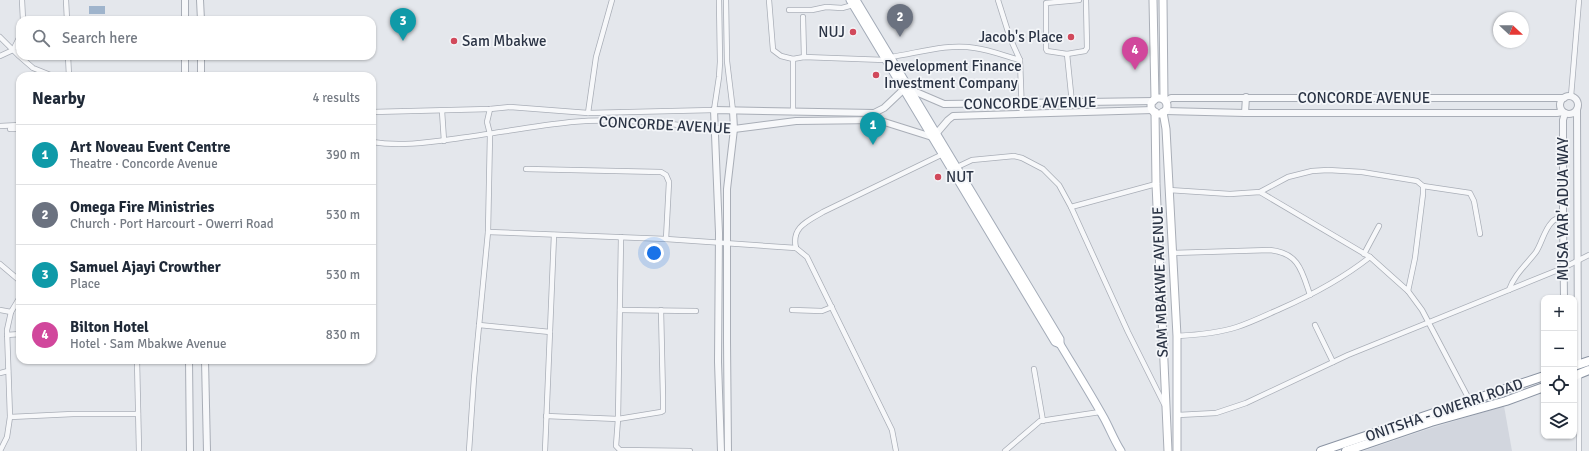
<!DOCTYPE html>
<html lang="en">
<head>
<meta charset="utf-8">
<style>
	:root { --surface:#fff; --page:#f2f2f3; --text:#1f2937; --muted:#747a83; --line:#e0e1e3; --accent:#2563eb }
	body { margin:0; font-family:Signika,sans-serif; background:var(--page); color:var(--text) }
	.controls { position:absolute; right:12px; bottom:12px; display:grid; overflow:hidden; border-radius:8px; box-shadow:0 1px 3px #0004 }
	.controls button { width:36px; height:36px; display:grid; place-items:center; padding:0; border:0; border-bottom:1px solid var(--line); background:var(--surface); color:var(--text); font:20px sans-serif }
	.compass { position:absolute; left:1493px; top:12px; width:36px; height:36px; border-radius:50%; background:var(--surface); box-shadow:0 1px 3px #0004; rotate:112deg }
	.you { position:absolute; left:654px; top:253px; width:14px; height:14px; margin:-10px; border:3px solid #fff; border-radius:50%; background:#1a73e8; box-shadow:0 0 0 6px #1a73e833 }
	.badge { display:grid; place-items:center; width:26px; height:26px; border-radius:50%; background:var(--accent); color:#fff; font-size:13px; font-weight:700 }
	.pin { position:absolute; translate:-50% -33px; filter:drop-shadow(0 1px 2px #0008) }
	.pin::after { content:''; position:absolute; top:21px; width:14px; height:12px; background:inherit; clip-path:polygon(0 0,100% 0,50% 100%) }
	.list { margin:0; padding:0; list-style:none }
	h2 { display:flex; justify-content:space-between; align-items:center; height:52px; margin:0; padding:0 16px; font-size:17px }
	h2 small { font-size:13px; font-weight:400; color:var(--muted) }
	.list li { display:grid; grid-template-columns:26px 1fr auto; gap:12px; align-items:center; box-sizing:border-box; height:60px; padding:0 16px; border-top:1px solid var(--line) }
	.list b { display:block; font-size:15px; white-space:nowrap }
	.list p { margin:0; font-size:13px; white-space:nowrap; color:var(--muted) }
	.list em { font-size:13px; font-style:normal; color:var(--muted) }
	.icon { flex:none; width:22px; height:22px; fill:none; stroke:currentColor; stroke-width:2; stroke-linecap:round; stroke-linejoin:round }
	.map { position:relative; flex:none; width:1589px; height:451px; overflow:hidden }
	.search { position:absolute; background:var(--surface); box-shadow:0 1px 3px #0004; left:16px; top:16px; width:360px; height:44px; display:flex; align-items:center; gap:10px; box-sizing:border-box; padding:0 14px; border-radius:12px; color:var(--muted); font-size:15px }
	.panel { position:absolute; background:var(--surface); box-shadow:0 1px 3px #0004; left:16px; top:72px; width:360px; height:292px; border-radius:12px }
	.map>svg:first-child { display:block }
	.built { fill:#d2d6de }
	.water { fill:#9fb4cc }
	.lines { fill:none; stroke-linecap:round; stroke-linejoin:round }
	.minor-casing { stroke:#a9aeb7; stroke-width:6 }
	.tertiary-casing { stroke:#a9aeb7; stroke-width:8 }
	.secondary-casing { stroke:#a9aeb7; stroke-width:9 }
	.primary-casing { stroke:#a3abb8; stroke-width:9 }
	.trunk-casing { stroke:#8b94a3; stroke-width:10 }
	.minor { stroke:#f7f8fa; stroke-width:4.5 }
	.tertiary { stroke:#f7f8fa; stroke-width:6 }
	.secondary { stroke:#fff; stroke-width:7 }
	.primary { stroke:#fff; stroke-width:7 }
	.trunk { stroke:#fff; stroke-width:8 }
	.poi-dot { fill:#d1495b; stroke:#f4f6f9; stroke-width:1.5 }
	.labels { text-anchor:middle; stroke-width:3.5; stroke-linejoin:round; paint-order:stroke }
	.poi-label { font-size:15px; fill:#2b3445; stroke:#f4f6f9; text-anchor:start }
	.street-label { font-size:15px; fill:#2b3445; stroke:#f4f6f9 }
</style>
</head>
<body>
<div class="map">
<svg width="1589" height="451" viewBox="0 0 1589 451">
	<rect width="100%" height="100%" fill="#e4e7ec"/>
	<path class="built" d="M1504,406L1512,451H1363L1428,429Z"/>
	<rect class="water" x="89" y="6" width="16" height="8"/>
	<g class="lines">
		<g class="minor-casing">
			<g id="minor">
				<path d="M22,0L23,20"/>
				<path d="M66,0L67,20"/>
				<path d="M726,0L727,61L733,111"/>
				<path d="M769,0L773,50L781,56L793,59V112"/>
				<path d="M998,0L1010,38L1020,60L1022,114"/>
				<path d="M1079,0L1046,3V49L1047,51L1067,54L1085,51L1087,48L1086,0"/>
				<path d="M789,10H812L826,7L842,8L853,5"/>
				<path d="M803,17L804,57"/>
				<path d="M0,37L18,55L33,68L53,76"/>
				<path d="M1067,54L1072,103"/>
				<path d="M0,56L13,50L20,36"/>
				<path d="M68,56L69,76"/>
				<path d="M891,57C918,53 948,43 975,48C990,50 1005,56 1020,60"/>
				<path d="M793,59L804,57L885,60"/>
				<path d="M1571,96L1579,0"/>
				<path d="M442,111L444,141"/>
				<path d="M372,112L490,109L510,107L588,113L714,110L719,77L720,62L719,0"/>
				<path d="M588,113L596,57L612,0"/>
				<path d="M0,126L20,125"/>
				<path d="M10,129H20"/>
				<path d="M372,142C401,147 431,142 460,138C497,133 534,126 571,122C619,118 667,123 714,129"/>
				<path d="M955,168L972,160L1014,156L1022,158L1043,169L1059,185L1071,207L1128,332L1164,404"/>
				<path d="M526,169L661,172L666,175L669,182L666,239"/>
				<path d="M1423,186L1470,193L1474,201L1480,234"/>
				<path d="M1169,190L1230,194L1260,192L1288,177L1312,171L1328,170L1362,172L1417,181L1423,186V194L1415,258L1408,291L1370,257L1260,192"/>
				<path d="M1071,207L1156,184"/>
				<path d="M488,232L666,239L796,248"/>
				<path d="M621,237L618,419L616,446L620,450L690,451"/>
				<path d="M1172,253L1270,250C1299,253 1302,271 1310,295"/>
				<path d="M1364,254L1379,226"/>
				<path d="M0,264L20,281"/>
				<path d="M1509,290C1514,275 1526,265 1536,252C1542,243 1544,230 1552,222C1554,219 1558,218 1563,217"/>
				<path d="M1408,291L1422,310L1470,401L1472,410"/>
				<path d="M0,310L11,312"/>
				<path d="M620,310L696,311"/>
				<path d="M792,310L822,311L832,307"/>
				<path d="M479,325L550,332"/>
				<path d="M1315,325L1333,362"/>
				<path d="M7,335L20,334"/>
				<path d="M1177,336C1197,335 1218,333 1237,327C1252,322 1266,315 1280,309C1312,295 1342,279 1370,257"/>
				<path d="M137,360L139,451"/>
				<path d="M1034,369L1043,421"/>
				<path d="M0,373L8,371"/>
				<path d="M1579,375V451"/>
				<path d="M1178,415L1216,413L1246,403L1348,355L1563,268L1589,255"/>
				<path d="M546,416L618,419L661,412L663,411V397L661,310"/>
				<path d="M10,417L73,414H138"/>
				<path d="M0,451L7,437L10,417L7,330L11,312L20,297"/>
				<path d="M469,451L474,378L488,232L490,134L487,122L490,109"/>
				<path d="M545,451L554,235"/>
				<path d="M896,451L892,430L807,257L796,248C791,227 808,221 823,212L943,154"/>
				<path d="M1005,451L1040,421L1100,412"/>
			</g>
		</g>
		<g class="tertiary-casing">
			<g id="tertiary">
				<path d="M185,0V20"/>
				<path d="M200,0L201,20"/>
				<path d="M201,56V76"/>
				<path d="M185,76V56"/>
				<path d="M909,89L944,104L1154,101"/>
				<circle cx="1569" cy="105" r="9"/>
				<path d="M1166,101L1171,98H1564"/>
				<path d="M1577,110L1578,365"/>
				<path d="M1165,111L1245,113H1557L1563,112"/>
				<path d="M1245,113L1246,97"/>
				<path d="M714,129H734L796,121L878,120L932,137"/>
				<path d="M936,134L948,120L953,116L1153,110"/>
				<path d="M1564,298L1563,217V120L1565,113"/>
				<path d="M189,360L190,451"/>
				<path d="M205,360L207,451"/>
				<path d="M721,451L718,362L719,233L714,110L874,113L884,108L903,90"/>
				<path d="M728,451L727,341V189L734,129L733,111"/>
			</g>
		</g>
		<g class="secondary-casing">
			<g id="secondary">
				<path d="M1153,0L1155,99"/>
				<path d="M1163,0L1164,99"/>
				<circle cx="1159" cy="106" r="8"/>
				<path d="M1155,112L1156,184L1168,451"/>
				<path d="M1163,112L1166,129L1177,336V451"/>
			</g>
		</g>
		<g class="primary-casing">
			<g id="primary">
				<path d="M850,0L1055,342L1060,344C1075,369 1090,393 1104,418C1110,429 1114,440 1121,451"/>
				<path d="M856,0L1060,339V344"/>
			</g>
		</g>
		<g class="trunk-casing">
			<g id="trunk">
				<path d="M1574,366L1589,361"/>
				<path d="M1574,376L1589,370"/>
				<path d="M1321,451L1544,376"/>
				<path d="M1346,451L1431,422L1506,401L1544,387"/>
			</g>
		</g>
		<use href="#minor" class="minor"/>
		<use href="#tertiary" class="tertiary"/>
		<use href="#secondary" class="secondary"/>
		<use href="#primary" class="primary"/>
		<use href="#trunk" class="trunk"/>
	</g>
	<g class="poi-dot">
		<circle cx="853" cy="32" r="4"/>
		<circle cx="1071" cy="37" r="4"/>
		<circle cx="454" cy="41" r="4"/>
		<circle cx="876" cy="75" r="4"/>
		<circle cx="938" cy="177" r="4"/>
	</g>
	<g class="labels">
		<g class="poi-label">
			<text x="845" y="37" text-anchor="end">NUJ</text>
			<text x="1063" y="42" text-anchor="end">Jacob's Place</text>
			<text x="462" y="46">Sam Mbakwe</text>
			<text x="884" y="71">Development Finance<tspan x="884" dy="17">Investment Company</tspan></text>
			<text x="946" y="182">NUT</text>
		</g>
		<g class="street-label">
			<text x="1364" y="103">CONCORDE AVENUE</text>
			<text transform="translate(1030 103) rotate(-1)" y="5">CONCORDE AVENUE</text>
			<text transform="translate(665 125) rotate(3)" y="5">CONCORDE AVENUE</text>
			<text transform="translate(1563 209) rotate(-90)" y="5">MUSA YAR' ADUA WAY</text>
			<text transform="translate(1160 282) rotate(-92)" y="5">SAM MBAKWE AVENUE</text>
			<text transform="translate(1444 410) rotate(-19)" y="5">ONITSHA - OWERRI ROAD</text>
		</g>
	</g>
</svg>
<div class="controls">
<button>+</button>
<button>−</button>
<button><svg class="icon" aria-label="locate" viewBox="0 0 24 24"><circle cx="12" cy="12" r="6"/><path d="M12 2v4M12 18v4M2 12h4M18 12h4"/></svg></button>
<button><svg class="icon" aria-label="layers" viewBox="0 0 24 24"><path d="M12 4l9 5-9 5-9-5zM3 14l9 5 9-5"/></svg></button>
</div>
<svg class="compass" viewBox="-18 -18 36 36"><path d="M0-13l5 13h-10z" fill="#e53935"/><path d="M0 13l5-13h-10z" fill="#747a83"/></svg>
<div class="you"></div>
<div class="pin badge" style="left:873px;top:145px;background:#0f9aa8">1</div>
<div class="pin badge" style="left:900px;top:37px;background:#6b7280">2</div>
<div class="pin badge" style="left:403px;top:41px;background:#0f9aa8">3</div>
<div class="pin badge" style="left:1135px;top:70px;background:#d1479c">4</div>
<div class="search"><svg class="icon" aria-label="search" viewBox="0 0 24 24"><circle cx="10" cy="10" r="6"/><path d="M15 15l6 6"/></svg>Search here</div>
<section class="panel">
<h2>Nearby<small>4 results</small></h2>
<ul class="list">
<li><span class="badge" style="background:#0f9aa8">1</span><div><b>Art Noveau Event Centre</b><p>Theatre · Concorde Avenue</p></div><em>390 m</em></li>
<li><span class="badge" style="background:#6b7280">2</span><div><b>Omega Fire Ministries</b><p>Church · Port Harcourt - Owerri Road</p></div><em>530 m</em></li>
<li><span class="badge" style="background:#0f9aa8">3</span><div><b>Samuel Ajayi Crowther</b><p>Place</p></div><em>530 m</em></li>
<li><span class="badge" style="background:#d1479c">4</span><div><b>Bilton Hotel</b><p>Hotel · Sam Mbakwe Avenue</p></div><em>830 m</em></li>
</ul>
</section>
</div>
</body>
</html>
